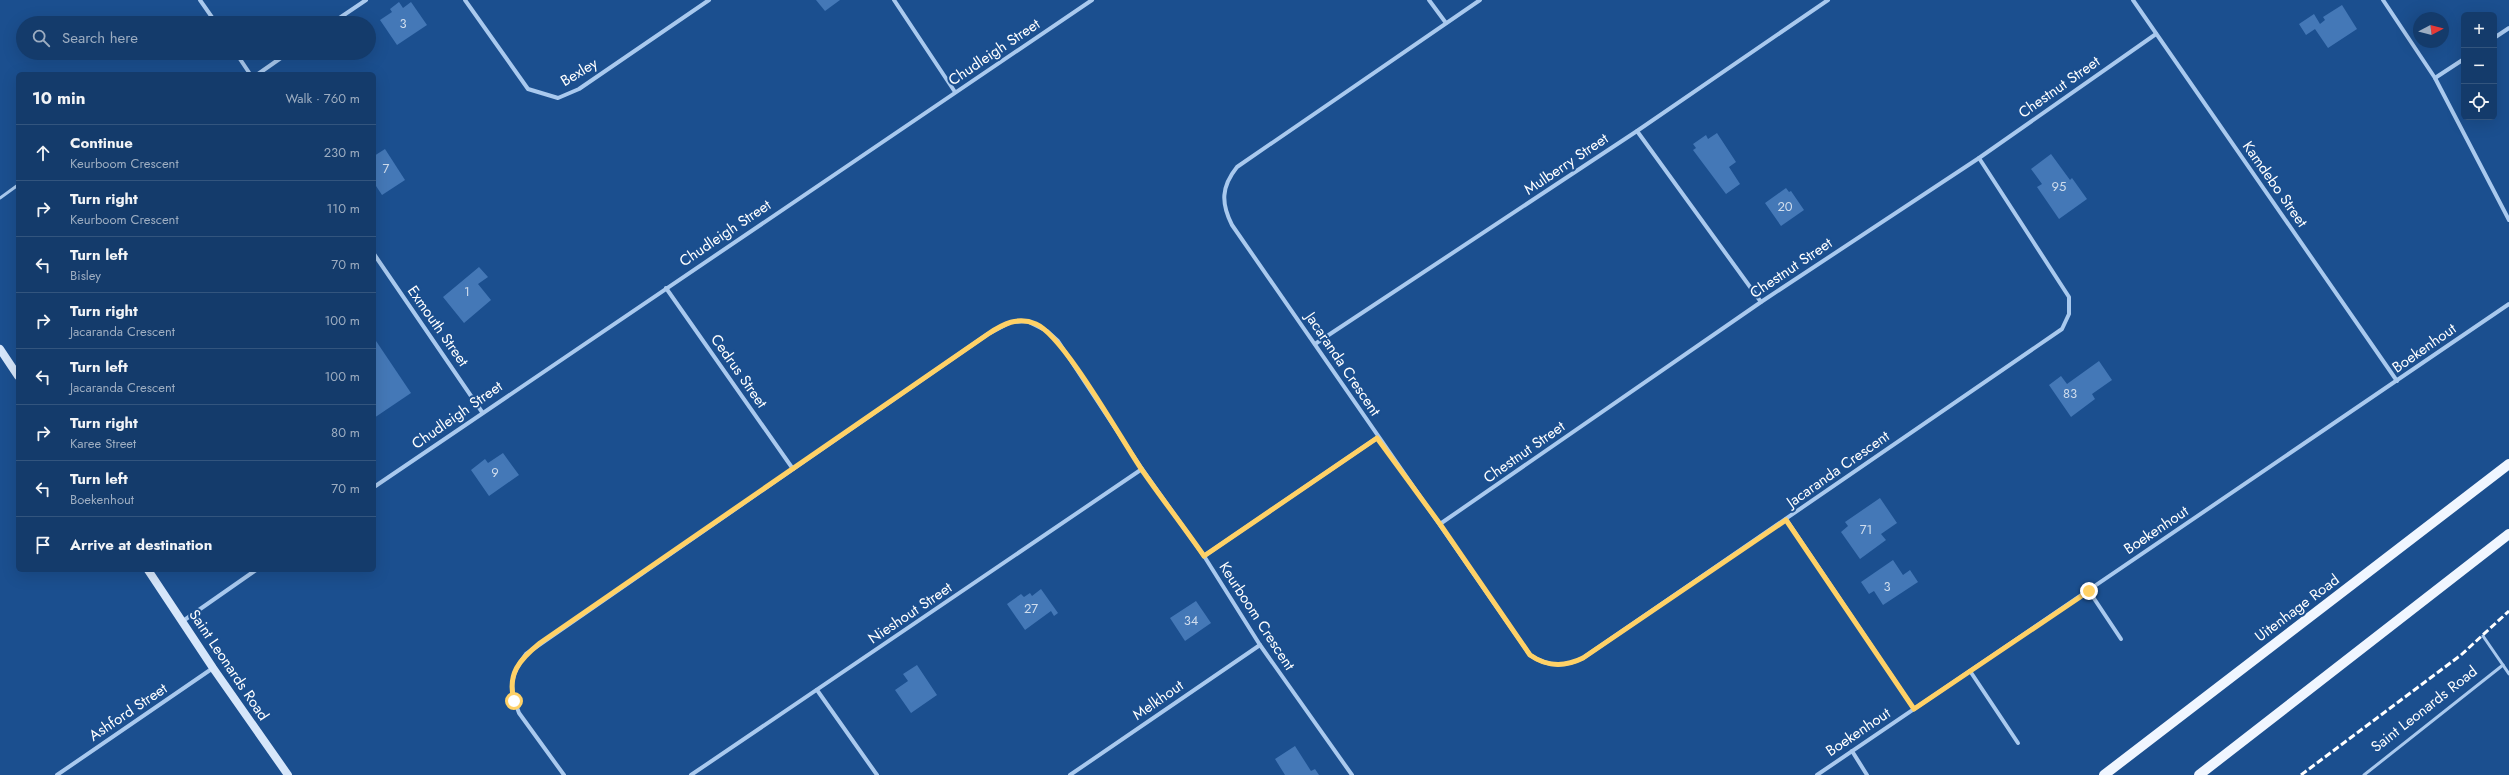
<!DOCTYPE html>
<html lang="en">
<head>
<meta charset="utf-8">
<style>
	:root { --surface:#143b6b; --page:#1d4271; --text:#f1f3f6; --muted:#9dadc1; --line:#33557e }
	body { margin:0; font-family:Jost,sans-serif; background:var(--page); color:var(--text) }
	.controls { position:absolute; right:12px; top:12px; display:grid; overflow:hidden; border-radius:6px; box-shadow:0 4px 16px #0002 }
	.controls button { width:36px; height:36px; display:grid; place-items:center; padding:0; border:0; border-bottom:1px solid var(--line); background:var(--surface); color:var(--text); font:20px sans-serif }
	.compass { position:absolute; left:2413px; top:12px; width:36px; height:36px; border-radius:50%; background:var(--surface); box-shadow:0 4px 16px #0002; rotate:83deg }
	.stop { position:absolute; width:12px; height:12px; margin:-9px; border:3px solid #ffd166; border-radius:50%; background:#fff }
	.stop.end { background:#ffd166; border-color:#fff; box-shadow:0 1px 4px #0008 }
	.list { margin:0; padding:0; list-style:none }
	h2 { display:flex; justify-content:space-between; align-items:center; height:52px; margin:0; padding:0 16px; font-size:17px }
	h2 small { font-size:13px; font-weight:400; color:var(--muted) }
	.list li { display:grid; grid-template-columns:26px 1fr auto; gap:12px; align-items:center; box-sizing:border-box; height:56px; padding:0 16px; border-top:1px solid var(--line) }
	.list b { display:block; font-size:15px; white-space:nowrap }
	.list p { margin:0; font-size:13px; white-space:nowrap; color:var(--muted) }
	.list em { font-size:13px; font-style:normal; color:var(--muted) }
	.icon { flex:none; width:22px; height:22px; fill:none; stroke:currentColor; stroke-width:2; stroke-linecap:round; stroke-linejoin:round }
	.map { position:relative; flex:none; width:2509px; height:775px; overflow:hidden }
	.search { position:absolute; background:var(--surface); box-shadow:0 4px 16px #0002; left:16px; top:16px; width:360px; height:44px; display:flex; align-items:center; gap:10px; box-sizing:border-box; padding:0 14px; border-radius:22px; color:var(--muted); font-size:15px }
	.panel { position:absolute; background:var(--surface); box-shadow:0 4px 16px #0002; left:16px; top:72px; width:360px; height:500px; border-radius:6px }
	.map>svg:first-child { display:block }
	.building { fill:#4478b7 }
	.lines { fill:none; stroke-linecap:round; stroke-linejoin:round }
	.lane { stroke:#a9c9ee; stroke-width:3 }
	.street { stroke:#a9c9ee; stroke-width:4 }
	.secondary { stroke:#d6e6fa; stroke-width:8 }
	.primary { stroke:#f0f6ff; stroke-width:10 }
	.rail { stroke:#fff; stroke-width:3; stroke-dasharray:7 3; stroke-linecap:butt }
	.route { stroke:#ffd166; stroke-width:5 }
	.labels { text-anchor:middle; stroke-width:4; stroke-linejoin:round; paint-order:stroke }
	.number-label { font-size:13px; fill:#d0dded }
	.street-label { font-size:15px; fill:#fff; stroke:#1b4f8f }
</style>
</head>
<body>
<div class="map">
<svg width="2509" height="775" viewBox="0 0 2509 775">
	<rect width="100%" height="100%" fill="#1b4f8f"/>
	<g class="building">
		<path d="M816,0H840L825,11Z"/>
		<path d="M399,2L403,8L411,2L427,25L397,45L380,20L392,12L390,9Z"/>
		<path d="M2342,5L2357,29L2328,48L2315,29L2306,35L2299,24L2314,14L2320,24L2325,20L2323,17Z"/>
		<path d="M1717,133L1736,162L1729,167L1740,184L1726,194L1693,150L1696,148L1693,144L1706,135L1708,139Z"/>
		<path d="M385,149L405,180L382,195L374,183V156Z"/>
		<path d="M2051,154L2070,180L2072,178L2087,199L2059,219L2037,187L2042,184L2031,169Z"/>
		<path d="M1786,188L1789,192L1791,191L1804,210L1781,226L1765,203Z"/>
		<path d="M479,267L488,277L478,284L491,300L464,323L443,297Z"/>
		<path d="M374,338L411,393L374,418Z"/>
		<path d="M2099,361L2112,380L2092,394L2095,399L2071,417L2049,385L2061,376L2067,384Z"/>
		<path d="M503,453L519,475L489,496L471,470L485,459L488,463Z"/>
		<path d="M1880,498L1897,523L1881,534L1886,540L1860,559L1841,532L1848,526L1845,522Z"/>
		<path d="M1893,560L1903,575L1910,570L1918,582L1883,605L1874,591L1869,594L1861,582Z"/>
		<path d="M1041,589L1058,613L1054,616L1051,611L1025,630L1007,604L1021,594L1024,597L1030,593L1032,596Z"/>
		<path d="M1196,601L1211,623L1185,641L1170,618Z"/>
		<path d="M917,665L937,695L911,713L895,690L908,681L903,674Z"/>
		<path d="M1295,746L1311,771L1315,769L1319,775H1285L1275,759Z"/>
	</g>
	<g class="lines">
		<g class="lane">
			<path d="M0,198L18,185"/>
			<path d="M2483,636L2509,674"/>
			<path d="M2364,775L2503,665"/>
		</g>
		<g class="street">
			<path d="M200,0L216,23"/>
			<path d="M465,0L528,89L558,98L579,89L709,0"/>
			<path d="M894,0L955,92"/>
			<path d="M1429,0L1446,23"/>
			<path d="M1480,0L1237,167C1221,187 1221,203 1232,225L1530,655C1547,667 1565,667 1583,658L2062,329L2069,314V297L1979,158"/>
			<path d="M2133,0L2397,381"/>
			<path d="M2383,0L2435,78L2509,220"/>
			<path d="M332,23L366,0"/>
			<path d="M2494,38L2509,28"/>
			<path d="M236,53L250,74"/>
			<path d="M258,74L288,53"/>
			<path d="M2435,78L2464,59"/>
			<path d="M1637,131L1761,302"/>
			<path d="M374,254L482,412"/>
			<path d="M666,288L793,469"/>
			<path d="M1315,344L1637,131L1828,0"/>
			<path d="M374,487L1092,0"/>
			<path d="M1786,519L1914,709"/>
			<path d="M1440,524L1761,302L1979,158L2156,34"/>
			<path d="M1204,556L1377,438"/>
			<path d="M2089,591L2121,639"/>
			<path d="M183,621L256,570"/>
			<path d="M1970,671L2018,743"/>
			<path d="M817,690L877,775"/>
			<path d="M1852,751L1867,775"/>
			<path d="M57,775L213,668"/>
			<path d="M564,775L519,713C509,688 509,676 526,654L988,334L1011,322L1027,321L1047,331L1058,341L1142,469L1204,556L1260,645L1352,775"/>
			<path d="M691,775L1142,469"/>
			<path d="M1070,775L1260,645"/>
			<path d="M1817,775L2509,304"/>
		</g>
		<g class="secondary">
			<path d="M0,349L18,376"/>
			<path d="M148,570L213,668L288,775"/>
		</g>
		<g class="primary">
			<path d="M2104,775L2509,464"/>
			<path d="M2199,775L2509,534"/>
		</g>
		<path class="rail" d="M2301,775L2461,655L2509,611"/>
	</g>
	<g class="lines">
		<path class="route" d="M514,701C507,674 519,660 540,643L988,334C1003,324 1018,316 1036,324C1064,336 1121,439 1142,470C1162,499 1184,527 1204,556L1377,438L1440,524L1530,655C1547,667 1565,667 1583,658L1786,520L1914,709L2089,591"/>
	</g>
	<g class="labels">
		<g class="number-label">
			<text x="403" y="28">3</text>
			<text x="386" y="173">7</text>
			<text x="2059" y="191">95</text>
			<text x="1785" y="211">20</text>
			<text x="467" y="296">1</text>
			<text x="2070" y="398">83</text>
			<text x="495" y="477">9</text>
			<text x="1866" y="534">71</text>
			<text x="1887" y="591">3</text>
			<text x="1031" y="613">27</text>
			<text x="1191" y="625">34</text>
		</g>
		<g class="street-label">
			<text transform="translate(994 52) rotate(-34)" y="5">Chudleigh Street</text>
			<text transform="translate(579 72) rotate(-31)" y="5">Bexley</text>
			<text transform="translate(2059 87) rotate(-35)" y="5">Chestnut Street</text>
			<text transform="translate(1566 164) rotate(-34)" y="5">Mulberry Street</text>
			<text transform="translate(2275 184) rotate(55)" y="5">Kamdebo Street</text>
			<text transform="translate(725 233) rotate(-34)" y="5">Chudleigh Street</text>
			<text transform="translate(1791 268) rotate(-34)" y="5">Chestnut Street</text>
			<text transform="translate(438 326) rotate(55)" y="5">Exmouth Street</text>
			<text transform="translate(2424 348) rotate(-35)" y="5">Boekenhout</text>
			<text transform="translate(1343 364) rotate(56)" y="5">Jacaranda Crescent</text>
			<text transform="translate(739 371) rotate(55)" y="5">Cedrus Street</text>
			<text transform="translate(457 415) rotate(-35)" y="5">Chudleigh Street</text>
			<text transform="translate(1524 452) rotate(-35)" y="5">Chestnut Street</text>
			<text transform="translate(1838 469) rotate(-35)" y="5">Jacaranda Crescent</text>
			<text transform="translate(2156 530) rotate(-34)" y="5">Boekenhout</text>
			<text transform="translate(2297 608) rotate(-37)" y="5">Uitenhage Road</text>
			<text transform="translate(910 613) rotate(-34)" y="5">Nieshout Street</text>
			<text transform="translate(1257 616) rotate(57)" y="5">Keurboom Crescent</text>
			<text transform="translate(229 665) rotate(56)" y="5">Saint Leonards Road</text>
			<text transform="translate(1158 700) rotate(-35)" y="5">Melkhout</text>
			<text transform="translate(2424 709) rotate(-38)" y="5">Saint Leonards Road</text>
			<text transform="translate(128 712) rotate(-34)" y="5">Ashford Street</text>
			<text transform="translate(1858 732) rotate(-34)" y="5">Boekenhout</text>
		</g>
	</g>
</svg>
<div class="controls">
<button>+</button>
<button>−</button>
<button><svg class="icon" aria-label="locate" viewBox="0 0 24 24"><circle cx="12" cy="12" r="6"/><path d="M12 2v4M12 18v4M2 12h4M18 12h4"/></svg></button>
</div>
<svg class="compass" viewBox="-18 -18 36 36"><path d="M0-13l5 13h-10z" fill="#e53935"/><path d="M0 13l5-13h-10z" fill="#9dadc1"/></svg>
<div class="stop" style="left:514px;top:701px"></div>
<div class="stop end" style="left:2089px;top:591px"></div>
<div class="search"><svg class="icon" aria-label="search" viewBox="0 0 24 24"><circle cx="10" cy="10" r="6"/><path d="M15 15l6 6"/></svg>Search here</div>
<section class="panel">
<h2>10 min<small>Walk · 760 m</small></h2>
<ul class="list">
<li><svg class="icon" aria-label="ahead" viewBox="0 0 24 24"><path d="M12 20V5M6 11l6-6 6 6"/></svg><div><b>Continue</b><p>Keurboom Crescent</p></div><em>230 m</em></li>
<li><svg class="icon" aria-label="right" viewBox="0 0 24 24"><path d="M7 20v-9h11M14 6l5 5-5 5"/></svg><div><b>Turn right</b><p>Keurboom Crescent</p></div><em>110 m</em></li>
<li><svg class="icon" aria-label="left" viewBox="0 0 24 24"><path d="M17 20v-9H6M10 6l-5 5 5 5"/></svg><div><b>Turn left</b><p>Bisley</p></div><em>70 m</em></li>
<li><svg class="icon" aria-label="right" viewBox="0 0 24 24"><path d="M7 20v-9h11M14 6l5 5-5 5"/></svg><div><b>Turn right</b><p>Jacaranda Crescent</p></div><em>100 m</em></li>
<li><svg class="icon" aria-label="left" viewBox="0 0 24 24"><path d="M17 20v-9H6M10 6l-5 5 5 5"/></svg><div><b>Turn left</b><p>Jacaranda Crescent</p></div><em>100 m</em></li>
<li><svg class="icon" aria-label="right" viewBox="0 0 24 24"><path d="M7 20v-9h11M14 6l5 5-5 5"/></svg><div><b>Turn right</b><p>Karee Street</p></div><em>80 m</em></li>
<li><svg class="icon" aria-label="left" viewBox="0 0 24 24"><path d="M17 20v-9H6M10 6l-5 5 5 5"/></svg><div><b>Turn left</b><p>Boekenhout</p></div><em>70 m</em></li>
<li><svg class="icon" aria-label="arrive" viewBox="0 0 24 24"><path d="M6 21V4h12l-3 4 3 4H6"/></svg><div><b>Arrive at destination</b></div></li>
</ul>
</section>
</div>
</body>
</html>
